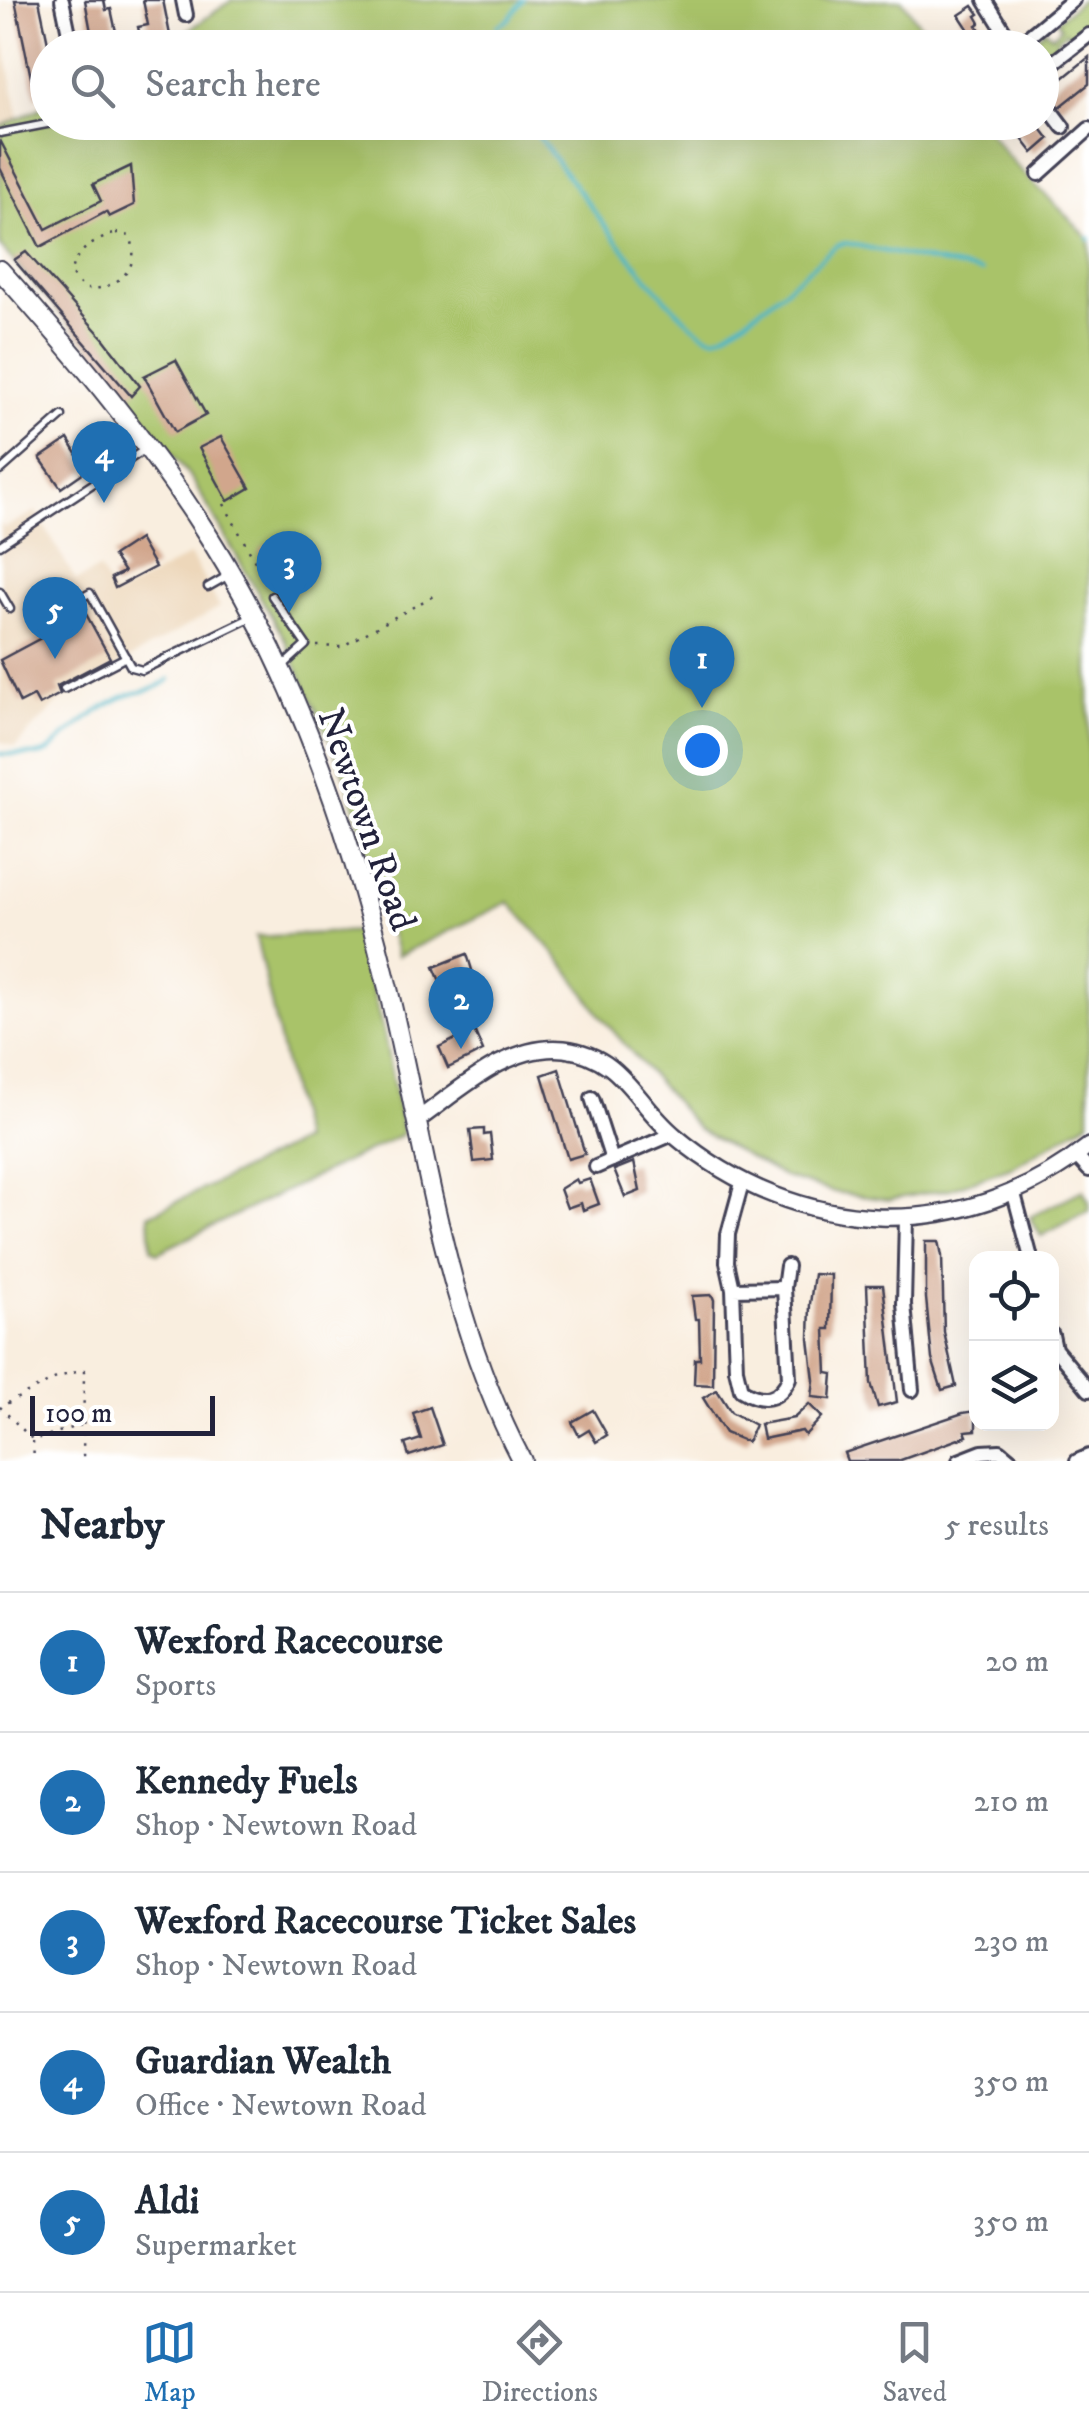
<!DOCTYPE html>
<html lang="en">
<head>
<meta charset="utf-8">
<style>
	:root { --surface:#fff; --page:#f6f6f7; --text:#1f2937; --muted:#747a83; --line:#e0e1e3; --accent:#1f6fb2 }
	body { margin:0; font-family:"IM FELL DW Pica",serif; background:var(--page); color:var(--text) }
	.controls { position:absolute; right:30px; bottom:30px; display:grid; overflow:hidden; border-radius:20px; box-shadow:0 10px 40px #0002 }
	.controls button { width:90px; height:90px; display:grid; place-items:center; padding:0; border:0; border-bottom:2px solid var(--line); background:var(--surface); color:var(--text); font:50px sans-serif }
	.scale { position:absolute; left:30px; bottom:25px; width:185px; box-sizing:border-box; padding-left:10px; border:5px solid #22223b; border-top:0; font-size:28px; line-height:35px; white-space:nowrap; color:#22223b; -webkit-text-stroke:8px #fff; paint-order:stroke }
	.you { position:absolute; left:702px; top:750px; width:35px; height:35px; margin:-25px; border:8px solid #fff; border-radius:50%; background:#1a73e8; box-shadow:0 0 0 15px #1a73e833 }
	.badge { display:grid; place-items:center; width:65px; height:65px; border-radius:50%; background:var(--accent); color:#fff; font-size:32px; font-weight:700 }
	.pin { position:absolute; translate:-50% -82px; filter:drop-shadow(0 2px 5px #0008) }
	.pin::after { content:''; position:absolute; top:52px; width:35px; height:30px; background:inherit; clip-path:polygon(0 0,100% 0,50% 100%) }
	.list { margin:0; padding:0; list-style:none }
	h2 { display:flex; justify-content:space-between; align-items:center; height:130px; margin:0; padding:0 40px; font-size:42px }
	h2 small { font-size:32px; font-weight:400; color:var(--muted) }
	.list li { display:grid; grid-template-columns:65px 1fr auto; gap:30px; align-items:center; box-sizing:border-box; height:140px; padding:0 40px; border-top:2px solid var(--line) }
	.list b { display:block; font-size:38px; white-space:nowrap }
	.list p { margin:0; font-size:32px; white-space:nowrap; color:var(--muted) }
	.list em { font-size:32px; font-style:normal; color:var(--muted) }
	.icon { flex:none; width:55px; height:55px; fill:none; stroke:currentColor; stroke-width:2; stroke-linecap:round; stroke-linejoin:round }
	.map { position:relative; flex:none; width:1089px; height:1461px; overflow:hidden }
	.search { position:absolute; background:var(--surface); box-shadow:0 10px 40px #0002; left:30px; right:30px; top:30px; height:110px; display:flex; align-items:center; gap:25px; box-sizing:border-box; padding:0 35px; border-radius:55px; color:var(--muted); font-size:38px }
	.sheet { height:830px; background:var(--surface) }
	nav { display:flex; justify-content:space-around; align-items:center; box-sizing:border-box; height:140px; border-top:2px solid var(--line); background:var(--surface); font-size:28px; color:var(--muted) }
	nav a { display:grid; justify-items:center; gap:5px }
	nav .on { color:var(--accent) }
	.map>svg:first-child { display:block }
	.built { fill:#edd7ba }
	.green { fill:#a9c369; stroke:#667252; stroke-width:2.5 }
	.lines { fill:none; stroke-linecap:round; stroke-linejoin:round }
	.stream { stroke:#4ab6c6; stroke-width:4 }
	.building { fill:#d1a68c }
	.service-casing { stroke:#424154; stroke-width:11 }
	.minor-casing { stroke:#424154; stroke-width:18 }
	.tertiary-casing { stroke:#424154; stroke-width:20 }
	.secondary-casing { stroke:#424154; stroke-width:22 }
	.path { stroke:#424154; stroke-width:2.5; stroke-dasharray:2.5 8; stroke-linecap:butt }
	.service { stroke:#fff; stroke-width:6 }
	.minor { stroke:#fff; stroke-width:12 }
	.tertiary { stroke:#fff; stroke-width:15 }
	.secondary { stroke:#fff; stroke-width:18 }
	.labels { text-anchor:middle; stroke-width:8; stroke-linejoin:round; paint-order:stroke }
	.street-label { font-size:38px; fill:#22223b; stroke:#fff }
</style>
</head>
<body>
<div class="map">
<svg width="1089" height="1461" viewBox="0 0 1089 1461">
	<rect width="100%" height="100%" fill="#fff"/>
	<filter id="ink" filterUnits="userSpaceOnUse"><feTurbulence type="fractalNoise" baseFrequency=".01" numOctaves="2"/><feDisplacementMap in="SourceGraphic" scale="20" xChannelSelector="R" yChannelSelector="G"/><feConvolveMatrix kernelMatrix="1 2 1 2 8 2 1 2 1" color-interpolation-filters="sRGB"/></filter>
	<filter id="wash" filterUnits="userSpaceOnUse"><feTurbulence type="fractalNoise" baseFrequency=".0048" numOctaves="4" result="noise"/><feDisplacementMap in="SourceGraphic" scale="40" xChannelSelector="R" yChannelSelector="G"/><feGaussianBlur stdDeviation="2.25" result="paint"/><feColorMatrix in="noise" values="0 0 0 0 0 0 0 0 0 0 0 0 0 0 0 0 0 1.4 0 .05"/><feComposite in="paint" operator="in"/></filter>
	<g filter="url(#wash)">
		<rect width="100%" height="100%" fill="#f9eedf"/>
		<g class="built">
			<path d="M0,21L19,118L0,127Z"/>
			<path d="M36,511L76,581L99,569L115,597L190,555L220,607L66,695L15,747L0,741V523L4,528Z"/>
		</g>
		<g class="green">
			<path d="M232,0H902L936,47H165Z"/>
			<path d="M1081,0H1089V27L1072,40L1066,32L1056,41L1061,49L1042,65V48H1026L1045,29L1052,36L1061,28L1057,20Z"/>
			<path d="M47,105L48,122L984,123C1010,169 1056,199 1089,240V1121L1014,1166L950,1189L888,1200L834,1192L784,1177L698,1129L602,1018L565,965L509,902L397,956L347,780L283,636L193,481L95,353L0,246V127Z"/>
			<path d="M357,931L384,1035L403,1134L157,1253L151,1248L149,1215L302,1141L256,937Z"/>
			<path d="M1083,1190L1089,1202V1211L1041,1236L1030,1217Z"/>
		</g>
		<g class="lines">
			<g class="stream">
				<path d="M497,26L508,20L523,0"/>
				<path d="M528,122C552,155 682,337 714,337C732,337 818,261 837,245L846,243L982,272"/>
				<path d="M1088,239L1089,238"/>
				<path d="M0,754L39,755L48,752C69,732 92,712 119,699C139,689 152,694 170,679"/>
			</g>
		</g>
		<g id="blocks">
			<g class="building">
				<path d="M15,0H39L48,43V94L35,97Z"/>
				<path d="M85,0H104L106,10L111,9L118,41L112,42L113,48H94Z"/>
				<path d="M143,0H163L170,35L141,41L138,27L148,25Z"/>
				<path d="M973,6L979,14L976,16L980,23L977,25L991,48H966L960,39L971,33L959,15Z"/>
				<path d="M1089,57V84L1060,107L1047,91Z"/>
				<path d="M1009,122H1036L1049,139L1033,153Z"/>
				<path d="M0,140L46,229L101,201L93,184L131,166L134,205L109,217L106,212L40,247L0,168Z"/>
				<path d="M26,252L104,339L140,386L131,396L14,260Z"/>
				<path d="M176,360L206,415L175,432L144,376Z"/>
				<path d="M221,437L250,488L228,501L199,448Z"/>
				<path d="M68,439L87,470L61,488L40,458Z"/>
				<path d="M139,539L155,567L115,588L111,578L124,572L113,556Z"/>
				<path d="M275,541L299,581L283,590L259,550Z"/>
				<path d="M86,614L110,658L57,686L60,694L39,705L34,696L20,703L0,660Z"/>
				<path d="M467,954L472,970L456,976L462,993L447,998L434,967Z"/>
				<path d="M474,1030L483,1051L448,1068L439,1047Z"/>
				<path d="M559,1069L585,1154L568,1159L542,1075Z"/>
				<path d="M484,1129V1135L490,1134L493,1160L474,1162L470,1130Z"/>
				<path d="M634,1162L640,1191L625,1197L614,1170Z"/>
				<path d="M576,1179L578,1183L590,1179L599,1204L583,1210L581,1203L567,1208L560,1189Z"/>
				<path d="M926,1241H939L942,1256L944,1332L956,1386L942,1390L932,1359L926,1298Z"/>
				<path d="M814,1274L831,1275L830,1329H825L827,1373L833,1374L831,1399L812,1397L814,1380L809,1339L810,1304Z"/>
				<path d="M867,1285H883L897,1402L878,1407L871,1383Z"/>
				<path d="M712,1295L714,1300L713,1385L694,1384L695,1359H700L699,1319H695L692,1296Z"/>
				<path d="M717,1390L731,1412L755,1425L747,1442L725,1433L703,1398Z"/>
				<path d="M809,1404L822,1417L805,1435L802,1431L763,1439L760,1424L794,1418Z"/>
				<path d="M430,1407L443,1445L409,1456L405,1444L421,1439L413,1413Z"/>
				<path d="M593,1410L607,1435L596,1442L589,1430L579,1436L572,1422Z"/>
				<path d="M976,1411V1430L965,1431L967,1436L898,1461H847L844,1453L963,1413Z"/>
			</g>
		</g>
	</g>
	<g filter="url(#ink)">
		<use href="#blocks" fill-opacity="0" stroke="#424154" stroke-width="2.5"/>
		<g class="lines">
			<g class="service-casing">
				<g id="service">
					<path d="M0,133L57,122"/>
					<path d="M0,471L62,416"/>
					<path d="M0,545L147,448"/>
					<path d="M208,587L229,575"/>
					<path d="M0,592L10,609"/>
					<path d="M272,596L306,645L283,666"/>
					<path d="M45,618L90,593L131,667L142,670L252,617"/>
					<path d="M64,689L126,657"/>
				</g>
			</g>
			<g class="minor-casing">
				<g id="minor">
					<path d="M62,0L72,48"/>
					<path d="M183,0L186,15"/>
					<path d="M985,0L1014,47"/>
					<path d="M1015,48L1073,0"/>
					<path d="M1042,71L1089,35"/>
					<path d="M1042,99L1063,127"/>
					<path d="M1039,174L1089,129"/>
					<path d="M592,1098L612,1160L673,1134"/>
					<path d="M1076,1156L1089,1170"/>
					<path d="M596,1167L612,1160"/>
					<path d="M1013,1190L1031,1258"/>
					<path d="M906,1218L904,1304L912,1390"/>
					<path d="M784,1288L787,1266"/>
					<path d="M733,1289L784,1288L789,1378C779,1401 762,1403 741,1390L736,1369L733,1289L727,1262L728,1234L742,1183"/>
					<path d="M1052,1335L1055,1349L1089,1390"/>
					<path d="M959,1461L982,1452L1000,1451L1012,1461"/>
					<path d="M1077,1461L1089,1456"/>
				</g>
			</g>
			<g class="tertiary-casing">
				<path id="tertiary" d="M416,1121C459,1091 508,1043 564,1049C623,1056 635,1103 675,1136C797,1238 961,1247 1089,1146"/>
			</g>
			<g class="secondary-casing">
				<path id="secondary" d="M0,270C76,355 148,441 209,537C293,670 348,824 385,976C425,1139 443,1311 522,1461"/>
			</g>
			<g class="path">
				<path d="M116,233L130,236C143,268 116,291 84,289L71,274C72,251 97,240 116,233Z"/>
				<path d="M224,504L268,586"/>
				<path d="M317,646L341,647L433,596"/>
				<path d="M81,1425L33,1440L0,1407L58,1377L84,1370L83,1461"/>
				<path d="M33,1441L34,1461"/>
			</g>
			<use href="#service" class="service"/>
			<use href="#minor" class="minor"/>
			<use href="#tertiary" class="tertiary"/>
			<use href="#secondary" class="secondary"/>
		</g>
	</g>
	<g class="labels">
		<g class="street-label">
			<text transform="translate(368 819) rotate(71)" y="13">Newtown Road</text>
		</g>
	</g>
</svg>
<div class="controls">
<button><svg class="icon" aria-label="locate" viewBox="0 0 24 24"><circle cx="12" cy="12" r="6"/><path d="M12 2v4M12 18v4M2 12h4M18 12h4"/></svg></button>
<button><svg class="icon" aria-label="layers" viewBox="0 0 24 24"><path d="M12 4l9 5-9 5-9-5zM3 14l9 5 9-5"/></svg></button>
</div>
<div class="scale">100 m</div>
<div class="you"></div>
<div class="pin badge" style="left:702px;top:708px">1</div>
<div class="pin badge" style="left:461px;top:1049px">2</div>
<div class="pin badge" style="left:289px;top:613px">3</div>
<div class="pin badge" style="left:104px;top:503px">4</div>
<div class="pin badge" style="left:55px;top:659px">5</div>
<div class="search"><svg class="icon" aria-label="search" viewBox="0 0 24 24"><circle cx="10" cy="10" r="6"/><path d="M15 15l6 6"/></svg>Search here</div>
</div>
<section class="sheet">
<h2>Nearby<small>5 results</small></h2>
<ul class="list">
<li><span class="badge">1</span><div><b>Wexford Racecourse</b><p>Sports</p></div><em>20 m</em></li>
<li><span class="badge">2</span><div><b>Kennedy Fuels</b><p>Shop · Newtown Road</p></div><em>210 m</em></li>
<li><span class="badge">3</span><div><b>Wexford Racecourse Ticket Sales</b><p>Shop · Newtown Road</p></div><em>230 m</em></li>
<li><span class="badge">4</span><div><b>Guardian Wealth</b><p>Office · Newtown Road</p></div><em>350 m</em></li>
<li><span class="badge">5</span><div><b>Aldi</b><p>Supermarket</p></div><em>350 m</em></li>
</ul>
</section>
<nav>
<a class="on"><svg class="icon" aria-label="map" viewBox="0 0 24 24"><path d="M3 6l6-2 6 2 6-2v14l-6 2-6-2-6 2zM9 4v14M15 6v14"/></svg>Map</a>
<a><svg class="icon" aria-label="directions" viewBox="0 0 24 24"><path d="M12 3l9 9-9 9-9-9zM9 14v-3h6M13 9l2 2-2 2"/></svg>Directions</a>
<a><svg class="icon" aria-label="saved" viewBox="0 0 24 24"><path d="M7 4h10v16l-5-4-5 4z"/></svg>Saved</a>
</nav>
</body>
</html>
